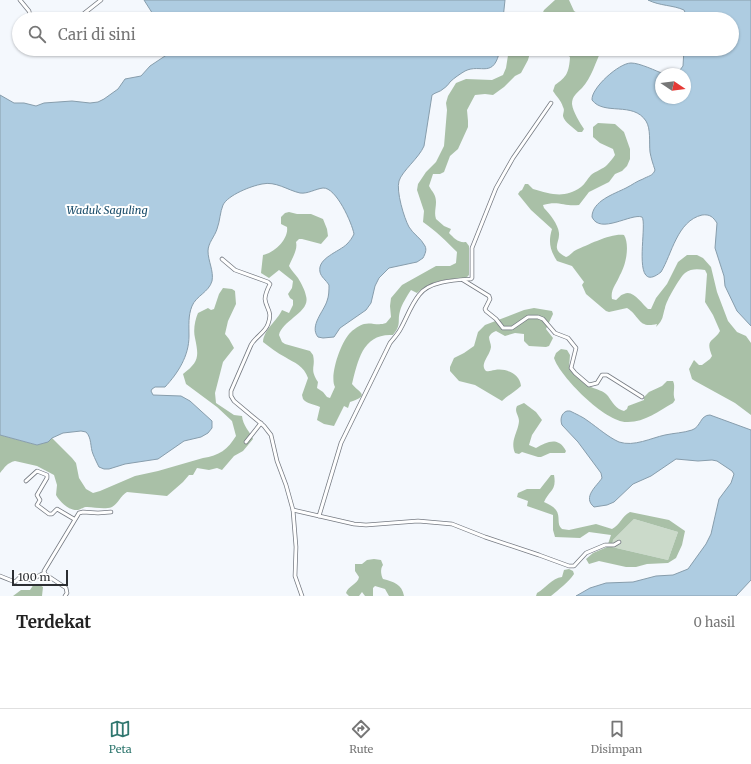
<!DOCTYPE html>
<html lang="id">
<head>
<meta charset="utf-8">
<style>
	:root { --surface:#fff; --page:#f2f2f2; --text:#222; --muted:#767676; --line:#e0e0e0; --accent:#30776f }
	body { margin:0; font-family:Merriweather,serif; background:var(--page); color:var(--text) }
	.compass { position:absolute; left:655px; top:68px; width:36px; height:36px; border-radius:50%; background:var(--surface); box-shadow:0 1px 3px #0004; rotate:103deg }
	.scale { position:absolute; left:12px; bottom:10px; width:56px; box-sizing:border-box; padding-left:4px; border:2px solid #2c2e32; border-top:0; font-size:11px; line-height:14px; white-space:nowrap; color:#2c2e32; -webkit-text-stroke:3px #fff; paint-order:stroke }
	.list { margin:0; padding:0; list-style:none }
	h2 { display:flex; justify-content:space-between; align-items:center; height:52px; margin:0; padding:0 16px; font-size:17px }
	h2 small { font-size:13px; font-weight:400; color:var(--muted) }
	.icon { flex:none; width:22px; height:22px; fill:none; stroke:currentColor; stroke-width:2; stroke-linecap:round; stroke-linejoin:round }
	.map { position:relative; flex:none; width:751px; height:596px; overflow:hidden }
	.search { position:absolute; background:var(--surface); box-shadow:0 1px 3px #0004; left:12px; right:12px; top:12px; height:44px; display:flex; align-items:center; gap:10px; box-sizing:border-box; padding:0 14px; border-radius:22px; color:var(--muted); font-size:15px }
	.sheet { height:112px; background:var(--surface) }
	nav { display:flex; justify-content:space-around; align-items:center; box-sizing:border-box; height:56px; border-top:1px solid var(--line); background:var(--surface); font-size:11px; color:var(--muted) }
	nav a { display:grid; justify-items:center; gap:2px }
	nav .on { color:var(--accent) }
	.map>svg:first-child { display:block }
	.green { fill:#cbdaca }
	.forest { fill:#a9c0a7; fill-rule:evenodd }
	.water { fill:#aecce1; stroke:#879dac }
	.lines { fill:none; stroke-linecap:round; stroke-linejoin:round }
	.minor-casing { stroke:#757a82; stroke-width:4.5 }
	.minor { stroke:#fff; stroke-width:3 }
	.labels { text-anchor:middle; stroke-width:4; stroke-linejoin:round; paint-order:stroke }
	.water-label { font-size:11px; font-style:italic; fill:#194c6a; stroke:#fff }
</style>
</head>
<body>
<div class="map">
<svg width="751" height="596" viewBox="0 0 751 596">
	<rect width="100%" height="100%" fill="#f4f8fd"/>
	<path class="green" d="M634,519L678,532L668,560L612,547L613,540Z"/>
	<g class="forest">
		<path d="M555,0H569L574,11L587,19H540L544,10Z"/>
		<path d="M509,49H531L528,60L521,73L515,76L504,87L493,95L485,94L475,95L467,110L468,121V127L458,149L450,156L444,172L440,174H433L429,186C432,192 436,194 436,202C436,208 434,213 436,219L444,226L451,229L449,233C454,238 458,243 466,242L469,246V275L466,278C447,279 432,280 417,293L411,290C407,296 402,304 400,311C397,322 402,324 393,335C363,333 358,360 352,384C359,393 371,395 350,402L348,408L344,406L334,426L324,424L317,420L320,407C314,404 307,404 303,399L302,395L308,378C304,366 295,363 285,357C277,353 270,347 263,342C264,329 277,321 282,310L289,313L293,305V300L290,298L288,294L292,288L293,281L279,270L269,278L261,273L263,255C274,253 289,239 287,227L281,224V217L285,213L289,212L297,214H311L323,219L327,229L328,236L321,244L302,239H299L296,242C298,250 292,258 289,266C291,270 295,274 298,278C301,283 305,290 306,296C311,312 282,320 279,335L282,342L285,344L310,351L313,355C316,368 309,368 318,382L317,388L323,392L327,397L330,398L335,387C329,376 341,341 351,332C354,329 360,325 364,324C371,322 378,326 386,323L391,317L390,306L391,298L402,285L436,266H450L456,263L457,252C446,241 436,231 423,222L424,211L417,190L418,184L426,172L436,162L444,146L447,110L446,103L448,96L456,83L466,79L492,80L503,75L506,68Z"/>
		<path d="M561,49H602C595,63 592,77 582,88C577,93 572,96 572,104C573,112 580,123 584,129L582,132H578C574,128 564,122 563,116C563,113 565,110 563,107C561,100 556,96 553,91L555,85C567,77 569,72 570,57Z"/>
		<path d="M598,123L615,124L624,132L630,149V159L627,166L622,171L615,174L609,182L589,192L579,205C564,207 559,200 543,205L544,208C550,214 558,224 559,233C560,243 550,249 566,257C570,256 572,252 576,250C588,245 611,233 624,235C630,245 626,265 620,275C617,283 610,290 612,299L616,300C619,298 620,295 624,294C633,289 642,304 648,309H651L656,298L667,284L678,262L687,255H697L703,258L711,267L717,292L728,321L737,332L746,336L751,343V415L735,403L695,381L692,379L689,369L694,360L699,365H702L710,359L712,356C705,338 713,343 720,331L713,315L705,302L707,274L705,270C699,269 691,268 685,273C680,277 666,301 665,308C662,317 664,319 656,327L657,324C638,329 640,316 627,308L609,312L606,311L586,294L582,285L584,282L572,266L557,261C550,250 548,242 552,229L531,210L518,194L520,191L522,190L525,184H528L533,189C551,194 564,199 581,187C585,184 587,179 591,175C596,171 603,169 607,165C610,162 613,158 615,155L613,149L600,143L593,137V127Z"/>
		<path d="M223,288L232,289L235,291L236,304L228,321L225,334L229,339L234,348L223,362L215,393L216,403L234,415L242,416C243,426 249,430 253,439L243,451L234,456L222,470L217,468L209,470L197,468L193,475H189L183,482L167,496L127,492C121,495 118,504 112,507C104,510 95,507 87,507C83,507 82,509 78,510C69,511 60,502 56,495L57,485L54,475L37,466L15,461C7,463 5,467 0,473V435L37,445L52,438L72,458L76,463L79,478L86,489L93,493L100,491L135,476L158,471L203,458C219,456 228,449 236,436L232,421L217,407L186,384L183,374C199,362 199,357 195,338C193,330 195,320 198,313L208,308L211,310L214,309L219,294Z"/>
		<path d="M534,308L552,311L553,314L546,329L553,338L549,346L546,347L529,346L524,341V334L515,333L505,336L496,331C493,332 490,334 489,337C489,340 491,344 491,347C490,356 479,364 486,371C490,372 491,370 495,370C506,368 520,374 521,386C515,392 508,395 502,401L475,385L459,381L450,371V367L454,358L464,353L474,346L478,332L485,325L524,310Z"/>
		<path d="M561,349L567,350L570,355L569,368C575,373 585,384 591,387C597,390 603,390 608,396C612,402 616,409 624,411L627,409L628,406L644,400V397L649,392L662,386L667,381H673C676,387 672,393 675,400L673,403C659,411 645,422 628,422C607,424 560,377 554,358L556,353Z"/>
		<path d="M524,403L536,412L542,420L532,435L529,445L536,448C547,442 558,436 566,451L565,453H550L541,457H538L522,452L519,454L515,453C510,440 518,433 519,421C519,415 514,412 517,406Z"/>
		<path d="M551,475H554C557,491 549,490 544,502C548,504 553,506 556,510C561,517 556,524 562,529L569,530L596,524L612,529C620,525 622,516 630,512L669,520L685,531L682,545L676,558L668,563L647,564L636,567H626L599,561L589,564L586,559L593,553L607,547L611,535L589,532L580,538L555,537L553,530V515L527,506L528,501L517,497L518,493L527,489H540ZM634,519L678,532L668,560L612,547L613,540Z"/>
		<path d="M374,559L381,560L383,565C380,569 381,575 383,579C394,582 402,584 404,596H389L385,589L375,586L373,588V596H365L362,592L359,596H349L346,593C348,586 358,584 359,577L355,571V564H362L367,560Z"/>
		<path d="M569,569L573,571L574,574C568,583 559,589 551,596H536L537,593C546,588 552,578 562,577L564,570Z"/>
		<path d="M34,584H38L43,587L42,596H13L21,590H30Z"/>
	</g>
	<g class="water">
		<path d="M144,0H505L503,19H156Z"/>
		<path d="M648,0H751V326L737,311L725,286L724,276L715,248L717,223C713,217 710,214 702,215C677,221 672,254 661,272C630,297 648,225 642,217C631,213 600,235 592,217C592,201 614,194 626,188C632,185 637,181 643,179C648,176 653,176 655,170C653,164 651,158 650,152C649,142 651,129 646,121C633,101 604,116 592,100C591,88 619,63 631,63C640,63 656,71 664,74H661V98H685V74H677L683,66L684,49H732V19H688L684,10C673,5 660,6 648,0Z"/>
		<path d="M178,49H500C494,80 481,63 465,71C460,74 454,78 450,82C448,85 446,87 443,89C440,92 436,92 432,95L424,146C419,158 402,171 399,181C396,191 404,218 409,227C413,234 421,238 425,246C427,250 425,254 423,258L417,262L389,268L379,278L375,286L371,303L366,310L340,328L334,337L323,338L318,337C309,326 324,311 327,301C329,296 329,290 329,285C326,280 321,277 320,272C317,258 339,252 347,244C350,241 352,238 354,234C352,223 336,187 323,188C315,189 308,194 300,193C287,190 276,181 262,184C251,186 228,195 223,205C220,212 220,221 217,229C215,236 208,243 208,251C208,261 214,271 212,281C209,292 196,296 192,306C188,316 189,325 189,336C189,356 178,373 165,387H155L152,389L151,391L153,395L181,396L190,401L212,421V428L208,433L201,437L184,441L158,459L125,464L109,469H104L99,467C97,463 95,459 93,454C90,447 92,438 86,432L81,431L63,433L52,438L48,442L37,445L0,435V95L14,103H24L36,106L44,103L72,101L90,103L98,102L104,99L118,89L125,79L141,76L150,66L168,54Z"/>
		<path d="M567,411H570C576,414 583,417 588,421C598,428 608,437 619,442C634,447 651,438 665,435C674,433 683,433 692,430C701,427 700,415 710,415L751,430V580L736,596H576L590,588L606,583L633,582L656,576L673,575L688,569L706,544L711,534L719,499L731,483L734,474L732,471L717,461L712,460L698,461L676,459L651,476L633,484L614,502L607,505L594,507C582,497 597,486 602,478L601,473L578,442L562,425C560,420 561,413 567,411Z"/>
	</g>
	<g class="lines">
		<g class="minor-casing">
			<g id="minor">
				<path d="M20,0L29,11L31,19"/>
				<path d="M77,19L101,0"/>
				<path d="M222,259L235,270L268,282L270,284C268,288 265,294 265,299C266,309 273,311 268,324C265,333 255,337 251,345L231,391V396L234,401L264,426L271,435L277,461L286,485L293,510L296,547L295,576L302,596"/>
				<path d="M463,280L489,296L490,299L485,309L486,311L496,319L503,328H512L528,317H538L543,319L555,333L568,338L576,348L571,368L575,373L589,385L597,383L602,375H607L642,397"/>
				<path d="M246,442L261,423"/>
				<path d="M26,481L37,471L47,475V478L37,495L40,500L37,505L49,514H52L57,509L74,519"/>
				<path d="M293,510L354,524L366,525L418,521L452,524L485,537L539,555L569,566H574L586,553L605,545H614L619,542"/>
				<path d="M319,516L341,443L390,343C394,338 398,334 401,328C407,317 411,305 419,295C429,281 455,280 471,279L472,278V248L496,188L513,158L551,103"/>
				<path d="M0,576L15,582L20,577L31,580L44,573"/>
				<path d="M65,596L67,593L66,588L45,574L44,571L79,513L83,512L98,513L111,512"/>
			</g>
		</g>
		<use href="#minor" class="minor"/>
	</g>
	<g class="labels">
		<g class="water-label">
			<text x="107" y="214">Waduk Saguling</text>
		</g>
	</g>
</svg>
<svg class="compass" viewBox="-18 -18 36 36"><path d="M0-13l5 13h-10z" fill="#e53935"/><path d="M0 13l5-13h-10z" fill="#767676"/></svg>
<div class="scale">100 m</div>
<div class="search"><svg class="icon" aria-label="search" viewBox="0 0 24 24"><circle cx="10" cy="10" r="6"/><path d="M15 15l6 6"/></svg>Cari di sini</div>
</div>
<section class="sheet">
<h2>Terdekat<small>0 hasil</small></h2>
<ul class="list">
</ul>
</section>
<nav>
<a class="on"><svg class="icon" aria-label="map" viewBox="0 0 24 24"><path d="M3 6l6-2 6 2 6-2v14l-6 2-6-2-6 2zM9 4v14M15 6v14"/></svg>Peta</a>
<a><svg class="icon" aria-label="directions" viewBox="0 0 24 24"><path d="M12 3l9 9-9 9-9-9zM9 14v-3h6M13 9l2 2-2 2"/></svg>Rute</a>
<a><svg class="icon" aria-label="saved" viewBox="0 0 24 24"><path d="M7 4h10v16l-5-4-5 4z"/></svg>Disimpan</a>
</nav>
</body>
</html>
